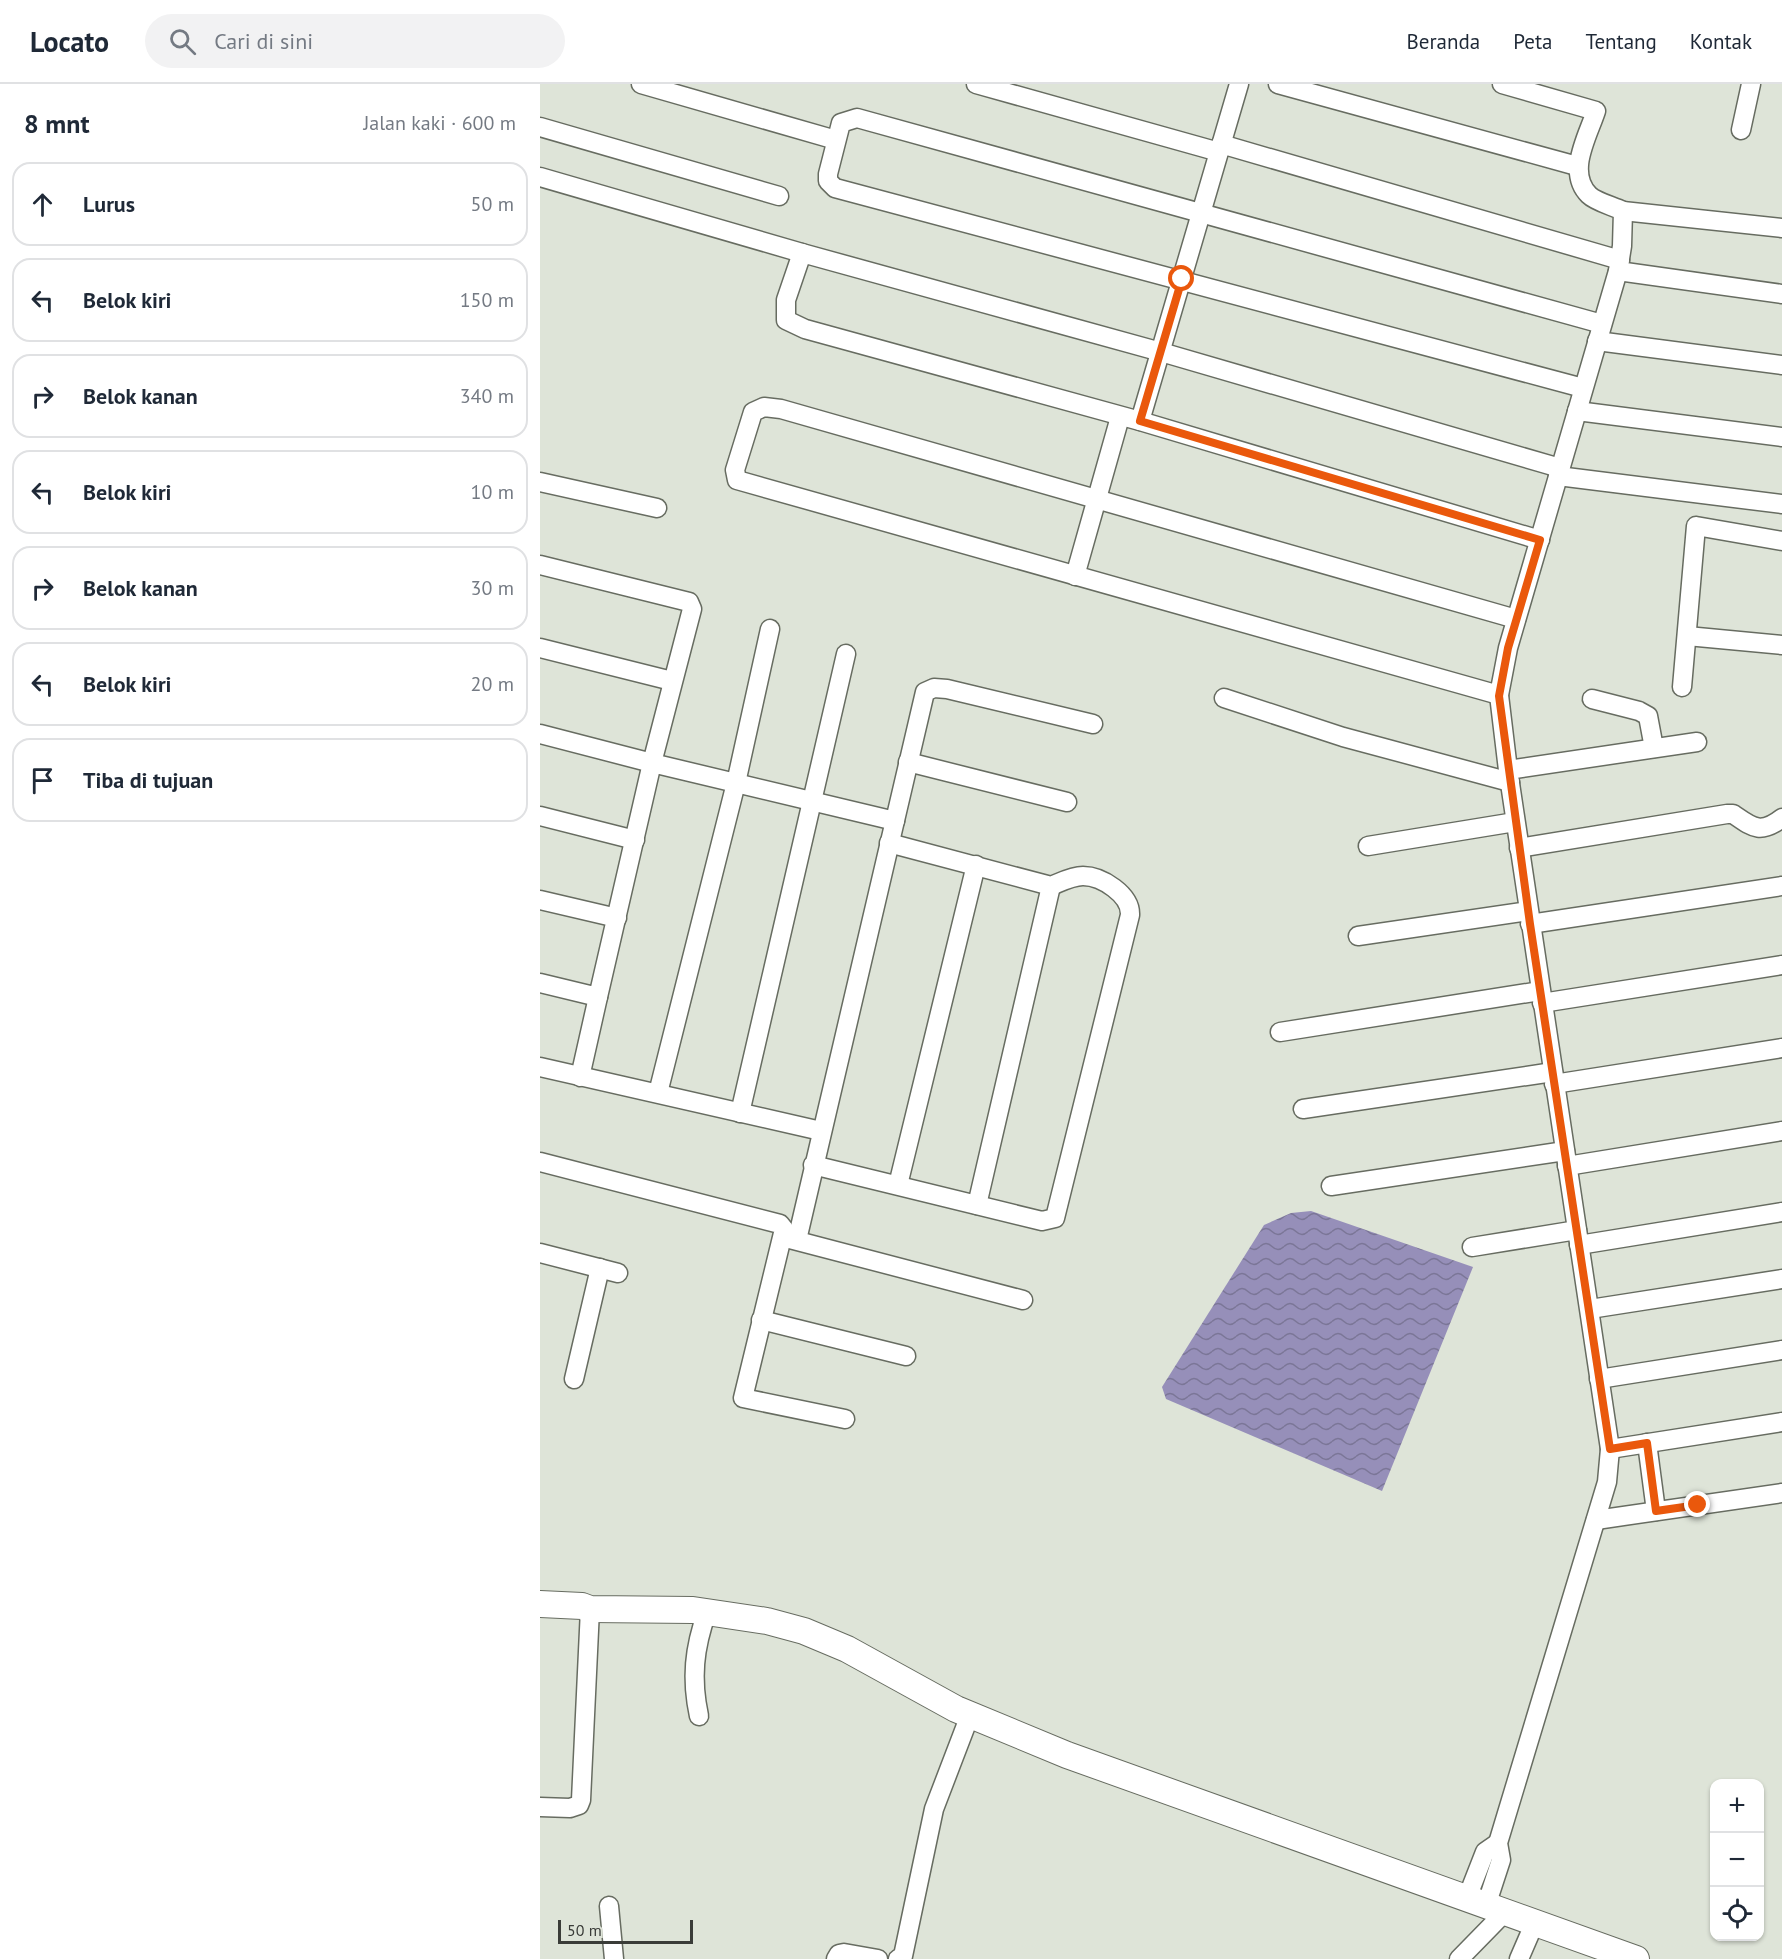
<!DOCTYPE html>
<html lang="id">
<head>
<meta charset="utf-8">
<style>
	:root { --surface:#fff; --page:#f2f2f3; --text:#1f2937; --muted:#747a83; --line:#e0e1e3 }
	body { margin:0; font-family:"PT Sans",sans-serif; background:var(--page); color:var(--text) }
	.controls { position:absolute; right:18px; bottom:18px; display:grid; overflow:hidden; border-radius:12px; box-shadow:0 2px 4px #0004 }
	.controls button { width:54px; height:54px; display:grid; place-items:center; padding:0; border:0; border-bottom:2px solid var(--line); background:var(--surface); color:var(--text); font:30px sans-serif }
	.scale { position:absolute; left:18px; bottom:15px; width:135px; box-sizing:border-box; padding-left:6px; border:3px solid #3a3c38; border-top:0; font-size:16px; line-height:21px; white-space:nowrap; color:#3a3c38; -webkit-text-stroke:4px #dee4d8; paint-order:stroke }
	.stop { position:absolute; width:18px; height:18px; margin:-14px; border:4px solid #ea580c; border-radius:50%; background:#fff }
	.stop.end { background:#ea580c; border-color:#fff; box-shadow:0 2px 6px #0008 }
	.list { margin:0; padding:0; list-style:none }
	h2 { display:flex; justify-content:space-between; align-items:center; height:78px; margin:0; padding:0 24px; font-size:26px }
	h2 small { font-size:20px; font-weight:400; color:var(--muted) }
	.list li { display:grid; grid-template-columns:39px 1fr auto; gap:18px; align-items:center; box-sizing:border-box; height:84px; margin:0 12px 12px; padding:0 12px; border:2px solid var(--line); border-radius:18px }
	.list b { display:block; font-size:22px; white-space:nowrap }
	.list em { font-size:20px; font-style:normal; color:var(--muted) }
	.icon { flex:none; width:33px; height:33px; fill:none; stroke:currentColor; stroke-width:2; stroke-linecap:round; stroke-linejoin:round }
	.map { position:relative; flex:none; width:1242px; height:1875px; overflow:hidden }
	header { display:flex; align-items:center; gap:36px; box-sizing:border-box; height:84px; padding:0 30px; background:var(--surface); border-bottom:2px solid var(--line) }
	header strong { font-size:28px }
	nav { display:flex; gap:33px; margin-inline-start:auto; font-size:21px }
	.search { width:420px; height:54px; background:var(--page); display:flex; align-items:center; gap:15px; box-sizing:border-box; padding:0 21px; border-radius:33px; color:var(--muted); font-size:22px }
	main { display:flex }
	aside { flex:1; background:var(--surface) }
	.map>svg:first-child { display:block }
	.water { fill:url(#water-waves) }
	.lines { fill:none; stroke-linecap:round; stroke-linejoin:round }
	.street-casing { stroke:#676c61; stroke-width:21 }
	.secondary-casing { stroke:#676c61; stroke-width:28 }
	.street { stroke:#fff; stroke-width:18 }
	.secondary { stroke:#fff; stroke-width:26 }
	.route { stroke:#ea580c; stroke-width:8 }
</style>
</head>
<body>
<header>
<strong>Locato</strong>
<div class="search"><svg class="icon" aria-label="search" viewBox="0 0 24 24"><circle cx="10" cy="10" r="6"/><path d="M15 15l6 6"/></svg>Cari di sini</div>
<nav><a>Beranda</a><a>Peta</a><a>Tentang</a><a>Kontak</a></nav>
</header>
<main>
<aside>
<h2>8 mnt<small>Jalan kaki · 600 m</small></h2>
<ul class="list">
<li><svg class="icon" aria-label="ahead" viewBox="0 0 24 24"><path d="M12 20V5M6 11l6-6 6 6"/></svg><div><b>Lurus</b></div><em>50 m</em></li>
<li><svg class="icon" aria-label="left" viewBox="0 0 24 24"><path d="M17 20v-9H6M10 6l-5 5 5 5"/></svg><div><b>Belok kiri</b></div><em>150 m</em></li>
<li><svg class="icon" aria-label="right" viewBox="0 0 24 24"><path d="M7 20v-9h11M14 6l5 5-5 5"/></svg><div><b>Belok kanan</b></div><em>340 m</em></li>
<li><svg class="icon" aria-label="left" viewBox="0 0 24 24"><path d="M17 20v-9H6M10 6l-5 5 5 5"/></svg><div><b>Belok kiri</b></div><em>10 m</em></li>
<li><svg class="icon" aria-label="right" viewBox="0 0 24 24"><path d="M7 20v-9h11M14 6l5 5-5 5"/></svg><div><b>Belok kanan</b></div><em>30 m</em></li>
<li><svg class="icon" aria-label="left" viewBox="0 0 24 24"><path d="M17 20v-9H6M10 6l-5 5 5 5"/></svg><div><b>Belok kiri</b></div><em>20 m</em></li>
<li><svg class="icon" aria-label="arrive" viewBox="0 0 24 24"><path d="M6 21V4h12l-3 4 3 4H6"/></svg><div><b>Tiba di tujuan</b></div></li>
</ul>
</aside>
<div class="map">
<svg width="1242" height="1875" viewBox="0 0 1242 1875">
	<defs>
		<pattern id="water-waves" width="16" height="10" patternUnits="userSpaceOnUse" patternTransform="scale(1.5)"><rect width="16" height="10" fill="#968fb9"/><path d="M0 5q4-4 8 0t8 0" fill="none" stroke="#7b7697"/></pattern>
	</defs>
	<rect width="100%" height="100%" fill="#dee4d8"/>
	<path class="water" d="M771,1127L933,1183L842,1407L626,1315L622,1303L724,1141L751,1129Z"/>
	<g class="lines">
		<g class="street-casing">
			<g id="street">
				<path d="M101,0L296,56"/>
				<path d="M436,0L679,68"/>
				<path d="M738,0L1037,82"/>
				<path d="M0,43L239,112"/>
				<path d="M1201,46L1211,0"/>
				<path d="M681,60L1080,176"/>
				<path d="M0,93L262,169"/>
				<path d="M1083,127L1242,144"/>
				<path d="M1078,187L1242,210"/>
				<path d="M1057,257L1242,281"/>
				<path d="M1043,304L295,104L288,97V90L301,39L317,34L1062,240"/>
				<path d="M1037,327L1242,353"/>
				<path d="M600,337L699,0"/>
				<path d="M1018,392L1242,420"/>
				<path d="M0,398L117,424"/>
				<path d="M1000,456L600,337L265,245L246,236V216L262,169L621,268L1020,384"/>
				<path d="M0,481L149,518L152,525L112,679L0,650"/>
				<path d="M535,492L580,333"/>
				<path d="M1147,552L1242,561"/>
				<path d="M0,564L132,597"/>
				<path d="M1142,603L1156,442L1242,457"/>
				<path d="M959,611L197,396L195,386L213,328L224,323L241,325L976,535"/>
				<path d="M684,614L803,653L970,698"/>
				<path d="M1052,615L1099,627L1108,632L1114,664"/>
				<path d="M368,678L527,718"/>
				<path d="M968,686L1157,658"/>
				<path d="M0,732L95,756"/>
				<path d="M828,762L975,738"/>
				<path d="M979,764L1187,730H1193C1212,743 1220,751 1242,734"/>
				<path d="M0,816L77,834"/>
				<path d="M990,840L1242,802"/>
				<path d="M818,852L988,827"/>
				<path d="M0,899L58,913L112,679L355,737"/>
				<path d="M1002,919L1242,881"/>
				<path d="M740,948L1000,907"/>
				<path d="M0,983L281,1047"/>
				<path d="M40,993L58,913"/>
				<path d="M1014,1000L1242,964"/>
				<path d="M118,1009L196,699L230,545"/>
				<path d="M763,1025L1013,988"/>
				<path d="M200,1029L306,570"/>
				<path d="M0,1078L240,1140L244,1145L203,1314L305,1335"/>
				<path d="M273,1081L502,1137L515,1134L590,831C591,811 562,792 543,792C532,792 521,798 511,802L349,759"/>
				<path d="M1027,1082L1242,1047"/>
				<path d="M358,1101L436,781"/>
				<path d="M791,1102L1025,1067"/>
				<path d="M437,1121L511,802"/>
				<path d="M246,1154L483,1216"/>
				<path d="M257,1156L385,608L394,604L407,605L553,640"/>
				<path d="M1039,1161L1242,1128"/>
				<path d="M932,1163L1037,1146"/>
				<path d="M0,1169L78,1189"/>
				<path d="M1050,1225L1242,1195"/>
				<path d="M221,1236L366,1272"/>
				<path d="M34,1295L60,1184"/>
				<path d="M1059,1295L1242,1266"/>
				<path d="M1107,1359L1116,1427"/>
				<path d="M1070,1365L1242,1338"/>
				<path d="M1056,1436L1242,1409"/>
				<path d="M159,1632C151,1595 154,1564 167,1528"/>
				<path d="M0,1723L30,1724L39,1721L41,1716L50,1525"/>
				<path d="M927,1814L945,1768L958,1759"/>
				<path d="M69,1822L74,1875"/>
				<path d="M946,1822L961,1776L958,1759L1067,1398L1070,1365L968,686L959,611L968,564L1078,187L1082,162L1083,127C1073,122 1056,118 1049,111C1026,88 1048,52 1056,27L962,0"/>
				<path d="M296,1875L299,1870L304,1869L338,1875"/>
				<path d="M358,1875L363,1872L394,1725L430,1631"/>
				<path d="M919,1875L965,1828"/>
				<path d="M979,1875L995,1838"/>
			</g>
		</g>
		<g class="secondary-casing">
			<path id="secondary" d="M0,1520L42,1522L50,1525L153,1526L227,1537L264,1547L307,1565L416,1625L527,1671L1096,1875"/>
		</g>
		<use href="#street" class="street"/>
		<use href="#secondary" class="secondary"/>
	</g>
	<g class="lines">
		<path class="route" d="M642,195L600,337L1000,456L968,564L959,612L990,840L1070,1365L1107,1359L1116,1427L1158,1421"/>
	</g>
</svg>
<div class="controls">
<button>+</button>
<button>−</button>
<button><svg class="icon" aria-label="locate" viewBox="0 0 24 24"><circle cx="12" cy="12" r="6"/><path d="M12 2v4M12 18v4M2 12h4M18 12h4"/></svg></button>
</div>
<div class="scale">50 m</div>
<div class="stop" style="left:642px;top:195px"></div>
<div class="stop end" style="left:1158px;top:1421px"></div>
</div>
</main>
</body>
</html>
